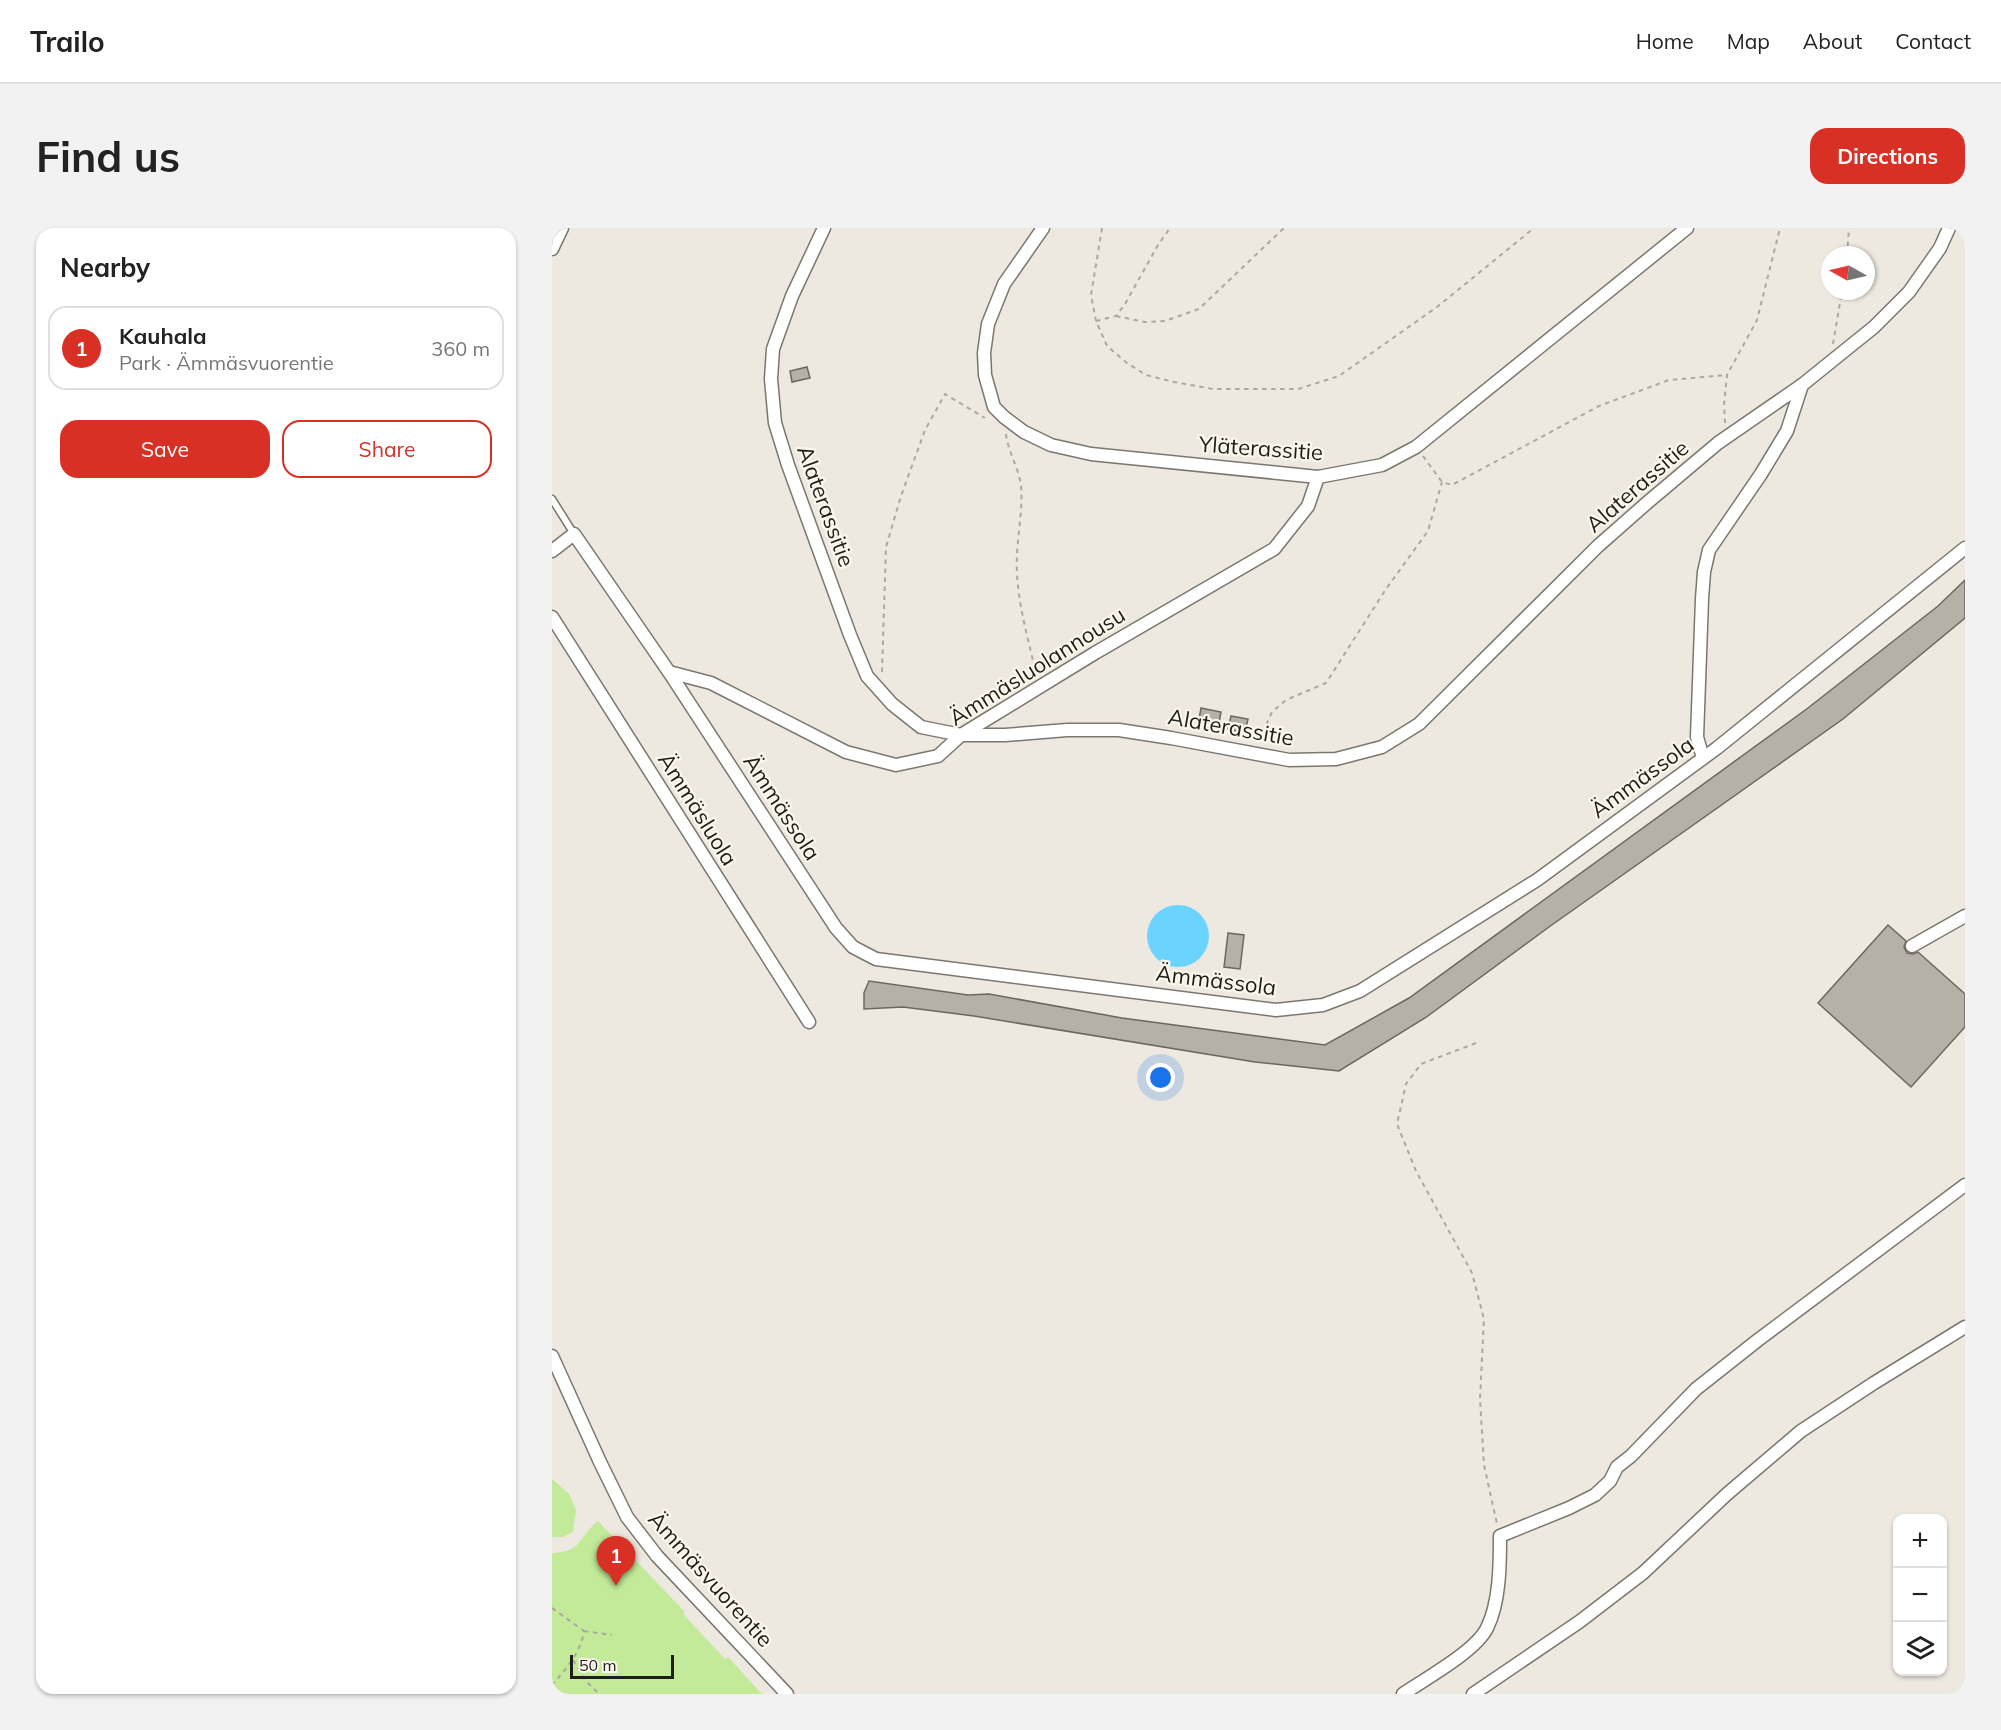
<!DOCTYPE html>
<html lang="en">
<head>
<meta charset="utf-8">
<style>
	:root { --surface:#fff; --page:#f2f2f2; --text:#222; --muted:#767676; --line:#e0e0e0; --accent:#d93025 }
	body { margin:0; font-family:Mulish,sans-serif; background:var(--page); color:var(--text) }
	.controls { position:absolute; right:18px; bottom:18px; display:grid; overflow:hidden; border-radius:12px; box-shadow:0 2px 4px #0004 }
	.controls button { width:54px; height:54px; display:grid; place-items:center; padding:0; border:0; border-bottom:2px solid var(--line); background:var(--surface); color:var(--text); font:30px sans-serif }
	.compass { position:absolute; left:1269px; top:18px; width:54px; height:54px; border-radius:50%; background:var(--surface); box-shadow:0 2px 4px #0004; rotate:278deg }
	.scale { position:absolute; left:18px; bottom:15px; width:104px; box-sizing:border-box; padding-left:6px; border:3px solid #1f1e1b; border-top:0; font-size:16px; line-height:21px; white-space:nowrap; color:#1f1e1b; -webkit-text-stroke:4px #faf7ed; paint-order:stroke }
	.you { position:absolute; left:609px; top:850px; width:21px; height:21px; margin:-15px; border:4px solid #fff; border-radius:50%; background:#1a73e8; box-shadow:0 0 0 9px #1a73e833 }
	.badge { display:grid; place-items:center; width:39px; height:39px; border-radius:50%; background:var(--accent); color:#fff; font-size:20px; font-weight:700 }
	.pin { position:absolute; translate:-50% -50px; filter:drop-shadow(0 2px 3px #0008) }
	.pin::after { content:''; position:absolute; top:32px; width:21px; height:18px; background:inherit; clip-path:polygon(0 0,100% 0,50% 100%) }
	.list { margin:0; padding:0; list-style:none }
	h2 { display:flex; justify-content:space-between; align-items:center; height:78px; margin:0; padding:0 24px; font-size:26px }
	h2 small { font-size:20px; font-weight:400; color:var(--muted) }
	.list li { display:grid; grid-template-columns:39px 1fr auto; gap:18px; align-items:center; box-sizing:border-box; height:84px; margin:0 12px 12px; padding:0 12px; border:2px solid var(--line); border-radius:18px }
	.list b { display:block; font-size:22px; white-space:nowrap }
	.list p { margin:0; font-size:20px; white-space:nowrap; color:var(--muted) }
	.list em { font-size:20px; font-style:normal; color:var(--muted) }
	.actions { display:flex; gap:12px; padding:18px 24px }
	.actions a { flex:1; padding:14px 0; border:2px solid var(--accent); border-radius:18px; text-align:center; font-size:21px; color:var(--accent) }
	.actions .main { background:var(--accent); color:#fff }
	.icon { flex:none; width:33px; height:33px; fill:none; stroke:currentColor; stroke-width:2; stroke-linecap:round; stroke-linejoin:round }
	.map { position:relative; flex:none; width:1413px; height:1466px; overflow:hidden; border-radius:18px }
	header { display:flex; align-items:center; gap:36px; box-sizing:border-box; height:84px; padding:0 30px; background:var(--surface); border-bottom:2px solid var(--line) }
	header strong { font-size:28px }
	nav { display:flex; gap:33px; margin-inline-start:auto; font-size:21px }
	.intro { display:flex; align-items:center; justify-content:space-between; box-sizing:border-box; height:144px; padding:0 36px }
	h1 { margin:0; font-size:42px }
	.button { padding:15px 27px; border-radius:18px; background:var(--accent); color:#fff; font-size:21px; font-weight:700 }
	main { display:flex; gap:36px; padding:0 36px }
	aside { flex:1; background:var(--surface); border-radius:18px; box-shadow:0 2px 4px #0004 }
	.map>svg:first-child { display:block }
	.green { fill:#c2ea98 }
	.water { fill:#6ad3fe }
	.building { fill:#b5b1a8; stroke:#6b675f; stroke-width:1.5 }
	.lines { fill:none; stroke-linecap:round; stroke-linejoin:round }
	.service-casing { stroke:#7b776f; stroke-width:9 }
	.minor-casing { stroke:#7b776f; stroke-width:15 }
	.path { stroke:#aba8a1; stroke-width:2; stroke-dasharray:4.5 4.5; stroke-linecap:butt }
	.service { stroke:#fff; stroke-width:6 }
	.minor { stroke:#fff; stroke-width:12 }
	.labels { text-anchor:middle; stroke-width:4.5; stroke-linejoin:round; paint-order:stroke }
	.street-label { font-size:22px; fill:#1f1e1b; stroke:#faf7ed }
</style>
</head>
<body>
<header>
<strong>Trailo</strong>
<nav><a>Home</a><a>Map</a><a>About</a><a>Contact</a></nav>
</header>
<div class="intro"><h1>Find us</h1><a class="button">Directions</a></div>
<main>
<aside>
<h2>Nearby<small></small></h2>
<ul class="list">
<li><span class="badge">1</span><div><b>Kauhala</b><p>Park · Ämmäsvuorentie</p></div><em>360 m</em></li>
</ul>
<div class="actions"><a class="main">Save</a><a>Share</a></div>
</aside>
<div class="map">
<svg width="1413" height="1466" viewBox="0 0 1413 1466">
	<rect width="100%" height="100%" fill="#ede9e0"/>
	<g class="green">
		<path d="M0,1251L17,1266L24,1282L21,1304L11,1309H1L0,1308Z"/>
		<path d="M46,1293L132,1383V1387L173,1431L176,1429L210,1466H0V1325C31,1324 26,1309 46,1293Z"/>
	</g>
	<circle class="water" cx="626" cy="708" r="31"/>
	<g class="building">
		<path d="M255,139L258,150L240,154L238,143Z"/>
		<path d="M1413,352V390L1291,491L997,699L873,790L787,843L703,834L422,788L351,779L312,781V765L317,753L416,767L437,766L570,790L773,817L857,770L1256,480L1386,378Z"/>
		<path d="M649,480L669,484L667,495L647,491Z"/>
		<path d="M679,488L696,491L693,505L676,501Z"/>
		<path d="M1336,697L1354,713L1352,719L1355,725L1361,726L1366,724L1413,766V799L1359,859L1266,775Z"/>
		<path d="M676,705L692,707L688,741L672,739Z"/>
	</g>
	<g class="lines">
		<g class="service-casing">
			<path id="service" d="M0,271L22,306"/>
		</g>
		<g class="minor-casing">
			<g id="minor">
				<path d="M272,0L240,68L221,121L219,151L223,195L236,237L298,407L315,448L340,476L369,499L409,507H453L515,502H567L619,510L737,532L784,531L830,519L867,496L1046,318L1096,274L1166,215L1250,157L1322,99L1357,64L1388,20L1397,0"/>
				<path d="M491,0L452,56L436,96L432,125L433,147L442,179L452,189L472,204L499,217L539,226L766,249L830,237L864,219L1135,0"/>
				<path d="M0,21L10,0"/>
				<path d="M0,323L22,306L117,444L284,700L301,719L324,731L724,782L771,777L808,763L985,652L1165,520L1413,320"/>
				<path d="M0,389L257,794"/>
				<path d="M117,444L159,455L294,524L344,537L386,528L409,507L543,425L722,321L756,278L766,249"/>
				<path d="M1151,530L1145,509L1150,371L1152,344L1157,322L1209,246L1235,203L1250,157"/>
				<path d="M1360,718L1413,688"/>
				<path d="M0,1128L48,1234L75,1289L105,1328L235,1466"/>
				<path d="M851,1466C873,1451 924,1423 935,1400C948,1374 948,1336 948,1308L1017,1280L1043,1267L1058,1253L1065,1239L1079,1228L1144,1161L1206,1112L1413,957"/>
				<path d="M921,1466L1027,1394L1091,1345L1175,1266L1249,1203L1322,1155L1413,1099"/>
			</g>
		</g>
		<g class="path">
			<path d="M550,0L539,67L544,93L555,118L575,135L594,147L622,154L661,161H746L787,148L885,79L982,0"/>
			<path d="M1295,27L1297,0"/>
			<path d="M564,88L593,94L613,93L647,81L732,0"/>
			<path d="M544,93L564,88L573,76L606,17L618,0"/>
			<path d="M1281,116L1290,63"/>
			<path d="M1173,195L1172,176L1175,147L1205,92L1228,0"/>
			<path d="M454,206C456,224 467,240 469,258C471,281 466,304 465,327C463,367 475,406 484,445"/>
			<path d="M871,228L890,254L900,257L1047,178L1117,152L1175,147"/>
			<path d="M330,444L334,319L349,268L373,202L393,166L433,190"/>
			<path d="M707,513L720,484L734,472L774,455L834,361L876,303L890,254"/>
			<path d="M924,815L869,836L854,856L845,896L864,943L920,1045L932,1091L928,1171L932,1237L945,1296"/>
			<path d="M0,1380L32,1403C29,1424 14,1441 0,1457"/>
			<path d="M32,1403L60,1407"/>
			<path d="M21,1432L33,1452L47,1466"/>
		</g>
		<use href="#service" class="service"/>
		<use href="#minor" class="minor"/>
	</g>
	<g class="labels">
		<g class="street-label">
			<text transform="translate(709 220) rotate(4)" y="8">Yläterassitie</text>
			<text transform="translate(1085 258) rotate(-41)" y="8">Alaterassitie</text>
			<text transform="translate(274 278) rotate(70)" y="8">Alaterassitie</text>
			<text transform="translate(485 438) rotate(-32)" y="8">Ämmäsluolannousu</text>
			<text transform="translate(679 499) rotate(10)" y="8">Alaterassitie</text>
			<text transform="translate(1090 549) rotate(-36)" y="8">Ämmässola</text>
			<text transform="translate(230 579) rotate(57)" y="8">Ämmässola</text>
			<text transform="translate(146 581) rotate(58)" y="8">Ämmäsluola</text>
			<text transform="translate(664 752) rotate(7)" y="8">Ämmässola</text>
			<text transform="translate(159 1351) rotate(48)" y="8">Ämmäsvuorentie</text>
		</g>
	</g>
</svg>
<div class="controls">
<button>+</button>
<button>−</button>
<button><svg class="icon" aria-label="layers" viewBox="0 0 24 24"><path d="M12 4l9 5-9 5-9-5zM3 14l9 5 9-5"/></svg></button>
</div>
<svg class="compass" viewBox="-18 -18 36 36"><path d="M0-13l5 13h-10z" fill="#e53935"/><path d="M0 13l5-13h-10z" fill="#767676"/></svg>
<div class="scale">50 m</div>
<div class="you"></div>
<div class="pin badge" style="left:64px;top:1358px">1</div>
</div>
</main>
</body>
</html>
